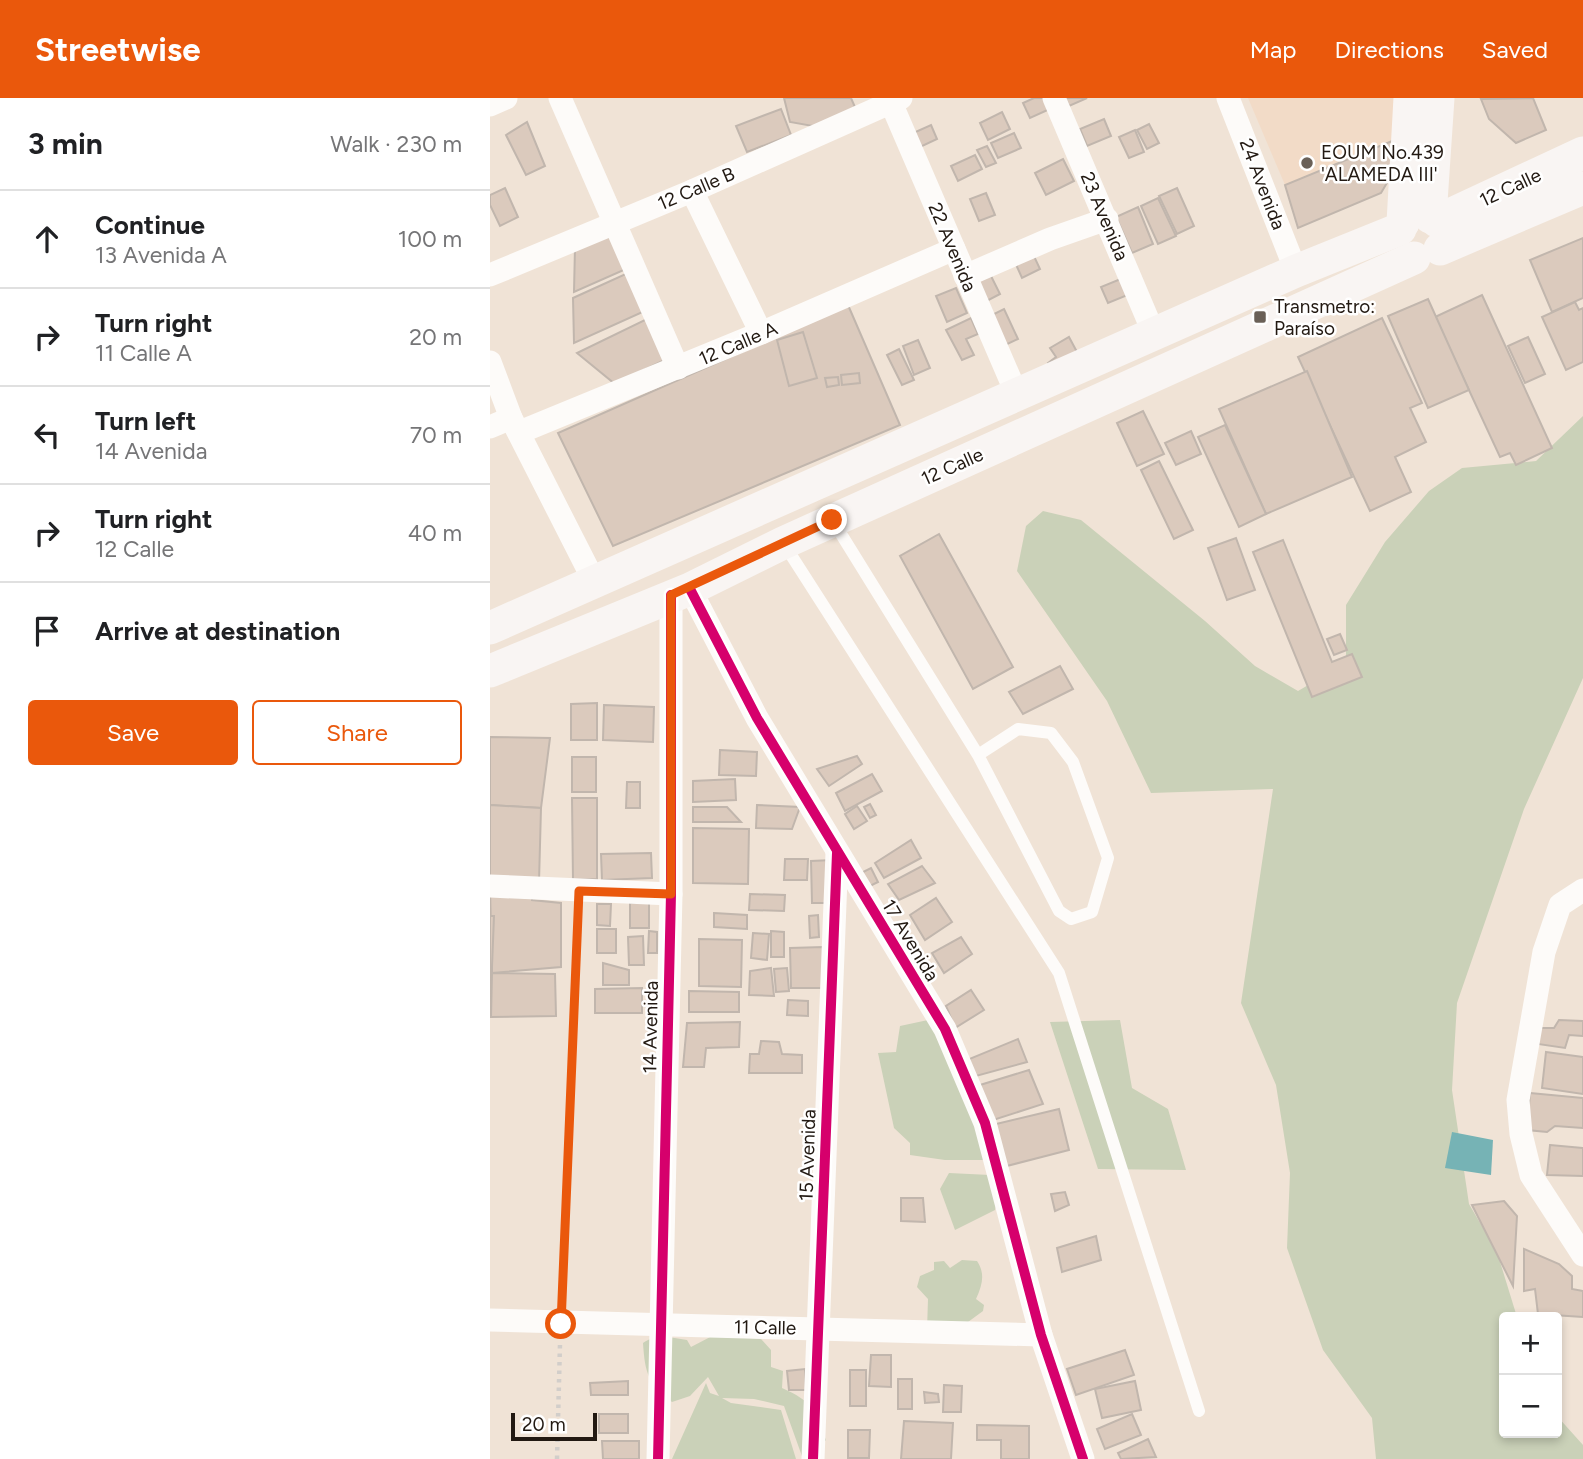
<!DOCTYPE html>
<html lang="en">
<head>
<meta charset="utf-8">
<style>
	:root { --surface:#fff; --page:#f2f2f2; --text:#202124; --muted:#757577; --line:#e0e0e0; --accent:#ea580c }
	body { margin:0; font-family:Figtree,sans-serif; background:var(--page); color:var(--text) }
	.controls { position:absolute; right:21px; bottom:21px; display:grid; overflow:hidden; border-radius:7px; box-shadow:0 4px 10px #0003 }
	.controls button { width:63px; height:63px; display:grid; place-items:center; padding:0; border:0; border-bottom:2px solid var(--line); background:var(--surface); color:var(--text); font:35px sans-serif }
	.scale { position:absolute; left:21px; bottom:18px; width:86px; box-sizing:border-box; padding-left:7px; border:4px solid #221912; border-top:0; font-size:19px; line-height:24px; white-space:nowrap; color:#221912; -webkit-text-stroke:5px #fff; paint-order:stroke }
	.stop { position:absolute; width:21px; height:21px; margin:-16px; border:5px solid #ea580c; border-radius:50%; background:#fff }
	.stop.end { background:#ea580c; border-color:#fff; box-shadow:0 2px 7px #0008 }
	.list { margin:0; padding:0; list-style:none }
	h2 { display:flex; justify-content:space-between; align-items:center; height:91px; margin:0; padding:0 28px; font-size:30px }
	h2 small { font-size:23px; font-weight:400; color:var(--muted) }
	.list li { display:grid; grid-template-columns:46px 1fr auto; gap:21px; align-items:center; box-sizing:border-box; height:98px; padding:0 28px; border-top:2px solid var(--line) }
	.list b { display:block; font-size:26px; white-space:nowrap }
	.list p { margin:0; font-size:23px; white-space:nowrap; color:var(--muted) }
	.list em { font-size:23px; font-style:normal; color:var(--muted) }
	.actions { display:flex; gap:14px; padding:21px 28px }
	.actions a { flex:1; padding:16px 0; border:2px solid var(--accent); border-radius:7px; text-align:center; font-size:24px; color:var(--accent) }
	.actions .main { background:var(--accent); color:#fff }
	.icon { flex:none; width:38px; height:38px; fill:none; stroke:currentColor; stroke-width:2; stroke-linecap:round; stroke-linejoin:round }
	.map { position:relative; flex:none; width:1093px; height:1361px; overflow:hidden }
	header { display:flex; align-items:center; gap:42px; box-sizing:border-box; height:98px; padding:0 35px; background:var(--accent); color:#fff }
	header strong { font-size:33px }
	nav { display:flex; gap:38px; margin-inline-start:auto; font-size:24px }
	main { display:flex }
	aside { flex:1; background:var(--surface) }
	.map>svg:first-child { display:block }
	.built { fill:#f2dbc7 }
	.green { fill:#cad1b8 }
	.water { fill:#76b3b5 }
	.building { fill:#dbcabd; stroke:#c1b6ad; stroke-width:2 }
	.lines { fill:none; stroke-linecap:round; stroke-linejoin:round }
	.path { stroke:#d2ceca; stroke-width:4.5; stroke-dasharray:3.5 5; stroke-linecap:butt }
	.lane { stroke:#fdfbf9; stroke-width:12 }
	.street { stroke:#fdfbf9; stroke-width:23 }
	.secondary { stroke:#f9f5f3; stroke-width:33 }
	.cycleway-casing { stroke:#fff; stroke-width:15 }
	.cycleway { stroke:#d6006c; stroke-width:10 }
	.route { stroke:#ea580c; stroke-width:9 }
	.poi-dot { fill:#6a6057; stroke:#fff; stroke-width:2.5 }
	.labels { text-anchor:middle; stroke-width:5; stroke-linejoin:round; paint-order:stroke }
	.poi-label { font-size:19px; fill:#221912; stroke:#fff; text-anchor:start }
	.street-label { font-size:19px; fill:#221912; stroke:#fff }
</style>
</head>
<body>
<header>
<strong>Streetwise</strong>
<nav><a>Map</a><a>Directions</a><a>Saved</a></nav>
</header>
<main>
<aside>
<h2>3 min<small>Walk · 230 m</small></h2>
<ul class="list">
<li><svg class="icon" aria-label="ahead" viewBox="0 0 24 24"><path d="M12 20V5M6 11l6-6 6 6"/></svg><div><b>Continue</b><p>13 Avenida A</p></div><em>100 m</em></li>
<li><svg class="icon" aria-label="right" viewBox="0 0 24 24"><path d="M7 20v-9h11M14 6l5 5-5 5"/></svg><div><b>Turn right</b><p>11 Calle A</p></div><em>20 m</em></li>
<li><svg class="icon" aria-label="left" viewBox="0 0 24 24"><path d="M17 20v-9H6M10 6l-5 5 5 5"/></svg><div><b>Turn left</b><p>14 Avenida</p></div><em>70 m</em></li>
<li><svg class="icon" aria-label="right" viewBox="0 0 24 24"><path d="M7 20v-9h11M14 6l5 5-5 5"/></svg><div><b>Turn right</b><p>12 Calle</p></div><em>40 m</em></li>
<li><svg class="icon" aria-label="arrive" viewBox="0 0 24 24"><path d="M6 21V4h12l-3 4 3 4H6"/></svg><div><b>Arrive at destination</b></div></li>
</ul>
<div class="actions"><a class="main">Save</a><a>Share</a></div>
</aside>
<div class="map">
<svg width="1093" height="1361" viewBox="0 0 1093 1361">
	<rect width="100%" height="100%" fill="#f0e3d6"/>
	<path class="built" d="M758,0H904L902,43L795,87Z"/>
	<g class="green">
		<path d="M1093,318V580L1034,711L967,905L962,992L979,1106L1007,1154L1027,1219H1014V1335H1067V1318L1093,1347V1361H886L882,1320L833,1252L797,1150L800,1075L786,987L751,905L783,691L661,695L617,603L527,473L536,428L553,413L591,422L715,523L765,568L808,593L856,565V507L895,444L939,393L972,370L1046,363Z"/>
		<path d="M438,922L449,928L501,1062H455L420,1057V1045L404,1030L388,955L406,954L410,928Z"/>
		<path d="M630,922L642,990L678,1011L696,1072L608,1071L560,924Z"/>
		<path d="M459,1075L500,1077L509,1095L505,1112L465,1132L450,1091Z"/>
		<path d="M472,1162L487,1163C495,1175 493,1186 486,1201L494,1207L493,1213L478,1224L437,1232L438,1201L427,1189L430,1178L444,1172V1164L454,1163L460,1170Z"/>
		<path d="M224,1237L271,1241L281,1252V1269L293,1273L292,1290C322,1303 325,1312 336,1342L320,1361H313L294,1308L264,1301L232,1300L241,1305L291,1312L306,1361H182L216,1285L220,1295L229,1298L218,1279L200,1298L182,1304C158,1284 155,1276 153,1245C166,1235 182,1240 197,1242L201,1249Z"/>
	</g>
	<path class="water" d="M962,1034L1003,1042L1001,1077L955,1070Z"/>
	<g class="building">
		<path d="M294,0H361L368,16L334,30L300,24Z"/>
		<path d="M544,0H557L562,10L540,20L533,5Z"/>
		<path d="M575,0H597L579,8Z"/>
		<path d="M1043,0L1056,32L1026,45L999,21L991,1Z"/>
		<path d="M291,11L301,37L257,54L246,28Z"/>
		<path d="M512,14L520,31L498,42L490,25Z"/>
		<path d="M614,21L621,38L597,48L590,31Z"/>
		<path d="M37,24L55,68L36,77L16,37Z"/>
		<path d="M659,26L669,45L657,51L647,32Z"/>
		<path d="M441,27L447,41L428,50L421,36Z"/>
		<path d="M645,32L654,54L639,60L629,39Z"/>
		<path d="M524,35L531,50L508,60L501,45Z"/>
		<path d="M902,43L901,78L891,95L808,130L795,87Z"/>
		<path d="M497,48L506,65L496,69L487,52Z"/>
		<path d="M485,57L492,71L468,83L461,68Z"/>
		<path d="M573,61L584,83L556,97L545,75Z"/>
		<path d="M15,90L28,119L10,128L0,107V97Z"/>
		<path d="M687,90L704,128L687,136L669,98Z"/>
		<path d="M496,95L505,117L489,123L480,101Z"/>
		<path d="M668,100L686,138L668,146L651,108Z"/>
		<path d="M648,109L663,146L642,155L626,119Z"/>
		<path d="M119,133L136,171L84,194L85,149Z"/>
		<path d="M1093,140V200L1062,214L1040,162Z"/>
		<path d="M542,154L550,171L532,180L524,162Z"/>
		<path d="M140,174L157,212L84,245L83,200Z"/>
		<path d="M499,174L510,196L493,205L482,182Z"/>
		<path d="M633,180L640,196L618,205L611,189Z"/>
		<path d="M466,190L477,215L457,224L446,198Z"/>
		<path d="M992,197L1062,350L1026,367L1020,355L1010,359L945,219Z"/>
		<path d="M938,201L979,292L938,310L898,218Z"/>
		<path d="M1085,204L1089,212L1093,210V264L1076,272L1052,219Z"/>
		<path d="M358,207L410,327L123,448L68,335Z"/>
		<path d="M514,211L528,241L509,250L496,220Z"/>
		<path d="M161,219L181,259L125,286L87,255Z"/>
		<path d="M481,220L488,236L476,241L484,257L472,262L456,232Z"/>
		<path d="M892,220L932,305L920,310L936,344L905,359L921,394L880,413L808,259Z"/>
		<path d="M313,234L327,280L299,288L287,242Z"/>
		<path d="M579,239L587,254L561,270L558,265L566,259L560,250Z"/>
		<path d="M1038,239L1055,276L1035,285L1018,248Z"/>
		<path d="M428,242L440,270L424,277L413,248Z"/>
		<path d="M409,251L424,282L412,287L397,257Z"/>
		<path d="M817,273L862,379L776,416L729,311Z"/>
		<path d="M369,275L370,285L352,287L351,277Z"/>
		<path d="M348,279L349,287L337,289L335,280Z"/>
		<path d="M653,313L674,356L647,368L627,325Z"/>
		<path d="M735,327L776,416L749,429L708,339Z"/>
		<path d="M701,333L711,356L686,367L675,345Z"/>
		<path d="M669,363L703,432L684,441L651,372Z"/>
		<path d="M449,436L523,569L483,591L410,458Z"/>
		<path d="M746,440L765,492L737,502L718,450Z"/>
		<path d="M793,442L842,564L862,556L872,579L822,599L763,454Z"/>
		<path d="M850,536L857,552L844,557L837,541Z"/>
		<path d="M570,568L583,591L533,616L519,594Z"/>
		<path d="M107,605V642H81V606Z"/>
		<path d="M114,607L164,609L163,644L113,642Z"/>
		<path d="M0,639L60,640L51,710L0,707Z"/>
		<path d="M230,652L267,654L266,678L229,677Z"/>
		<path d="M367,658L372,666L339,688L327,671Z"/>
		<rect x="82" y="659" width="24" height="35"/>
		<path d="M382,676L392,693L355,713L346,695Z"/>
		<path d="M245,681L246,702L203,704V683Z"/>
		<path d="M137,684H150V710H136Z"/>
		<path d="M82,700H107V781L83,782Z"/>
		<path d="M380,706L386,717L380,720L374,709Z"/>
		<path d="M0,707L51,710L49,784L0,782Z"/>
		<path d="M267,707L310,709L302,731L266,730Z"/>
		<path d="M367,708L377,723L364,731L355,716Z"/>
		<path d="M203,709H237L251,724H203Z"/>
		<path d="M203,730L259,731L258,786L203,785Z"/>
		<path d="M421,742L431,760L394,780L385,765Z"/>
		<path d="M161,755L162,780L112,782L111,756Z"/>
		<path d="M295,761H318L317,782H294Z"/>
		<path d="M343,762L345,805H322L321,763Z"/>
		<path d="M432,768L445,785L409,802L398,786Z"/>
		<path d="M381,770L388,784L374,791L367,777Z"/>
		<path d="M0,791L43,793L42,802L71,805V869L2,875Z"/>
		<path d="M260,796L295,797L294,813L259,812Z"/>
		<path d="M446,800L462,824L435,842L420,817Z"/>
		<rect x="140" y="805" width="19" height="25"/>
		<path d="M107,806H121L120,828L107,827Z"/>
		<path d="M224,815L257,817V831L224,829Z"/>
		<path d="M328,817L329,839L320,840L319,818Z"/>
		<path d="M0,818H4L0,919Z"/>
		<rect x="107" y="831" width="19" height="24"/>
		<path d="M159,833L167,834V855H158Z"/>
		<path d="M281,833L294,834V859H281Z"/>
		<path d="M263,835L279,836L277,862L261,860Z"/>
		<path d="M153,838L154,867H139L138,839Z"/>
		<path d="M471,839L482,856L454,875L442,855Z"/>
		<path d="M209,841L252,842L251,889L209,888Z"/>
		<path d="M333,849V890H301L300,850Z"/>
		<path d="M113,865L139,872V887H113Z"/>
		<path d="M281,870L284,898L259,897L260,873Z"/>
		<path d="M297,870L299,893L286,894L284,871Z"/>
		<path d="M2,875L65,876L66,918L1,919Z"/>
		<path d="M152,890V915H105V891Z"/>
		<path d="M481,892L494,912L465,930L456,908Z"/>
		<path d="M199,893L249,894V914H199Z"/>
		<path d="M298,902L318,903V918L297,917Z"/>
		<path d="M1069,922L1093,923V938L1079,937L1075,950L1048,946L1050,930H1064Z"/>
		<path d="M250,924L249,949L216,950L214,969H193L197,925Z"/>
		<path d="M528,941L537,964L486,978L472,964Z"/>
		<path d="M271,943L289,944L292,956L312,957V975H259L260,956H269Z"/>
		<path d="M1056,954L1093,959V996L1052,990Z"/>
		<path d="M539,972L553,1006L500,1023L490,987Z"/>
		<path d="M1040,995L1093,1000V1030L1065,1028L1057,1034L1037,1032Z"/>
		<path d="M569,1011L579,1052L513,1069L502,1027Z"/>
		<path d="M1060,1047L1093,1050V1078L1057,1077Z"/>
		<path d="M575,1094L579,1107L565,1113L561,1096Z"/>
		<path d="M411,1100H433L435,1124L411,1123Z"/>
		<path d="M1014,1103L1027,1118L1023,1188L982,1107Z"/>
		<path d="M606,1138L611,1162L572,1174L567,1150Z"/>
		<path d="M1034,1151L1069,1166L1082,1178V1191L1093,1193V1219L1048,1216L1045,1191L1034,1193Z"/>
		<path d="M635,1252L644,1277L586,1297L577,1271Z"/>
		<path d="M381,1257H401V1289L379,1288Z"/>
		<path d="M315,1271L316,1292H299L297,1273Z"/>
		<rect x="360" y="1272" width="16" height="36"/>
		<rect x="408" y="1281" width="14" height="30"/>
		<path d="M138,1283V1297H101L100,1285Z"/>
		<path d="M645,1283L651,1312L612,1320L605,1291Z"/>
		<path d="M454,1287L472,1288L471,1314H453Z"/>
		<path d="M434,1294L448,1296L449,1304L435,1305Z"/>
		<rect x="109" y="1316" width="29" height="19"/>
		<path d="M642,1316L651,1337L615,1351L607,1331Z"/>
		<path d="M414,1323L463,1325L461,1361H411Z"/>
		<path d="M487,1327L539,1328V1361H511V1342H487Z"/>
		<path d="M358,1332H380L379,1360H358Z"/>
		<path d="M658,1341L666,1359L631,1361L628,1355Z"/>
		<path d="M112,1343H149V1361H113Z"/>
	</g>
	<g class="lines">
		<g class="path">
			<path d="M72,1199L88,816"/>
			<path d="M67,1361L70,1246"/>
		</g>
		<g class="lane">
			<path d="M343,423L488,657L569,813L581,821L602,814L618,760L583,664L561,635L528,631L488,657"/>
			<path d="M294,446L569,875L709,1313"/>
		</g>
		<g class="street">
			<path d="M70,0L188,270"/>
			<path d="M399,0L527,297"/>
			<path d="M564,0L664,236"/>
			<path d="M738,0L806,173"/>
			<path d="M0,7L16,0"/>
			<path d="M202,93L271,235"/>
			<path d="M0,177L202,93L411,0"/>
			<path d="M475,178L560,141L617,121"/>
			<path d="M0,264L21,320L104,483"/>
			<path d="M0,329L21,320"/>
			<path d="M30,334L271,235L464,151"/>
			<path d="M200,491L267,620L455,931L495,1025L551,1237L593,1361"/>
			<path d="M0,788L181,796"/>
			<path d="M1093,792L1070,807L1054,854L1028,1002L1031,1036L1041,1077L1093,1157"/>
			<path d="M0,1222L551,1237"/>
			<path d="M168,1361L181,796V497"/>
			<path d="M323,1361L347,755"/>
		</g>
		<g class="secondary">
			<path d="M940,119L948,0"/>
			<path d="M947,123L1093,55"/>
			<path d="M913,125L920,0"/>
			<path d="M950,151L1093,90"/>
			<path d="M0,530L806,173L910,131"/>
			<path d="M0,573L200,491L293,445L924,160"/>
		</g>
		<g class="cycleway-casing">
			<g id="cycleway">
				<path d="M200,491L267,620L455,931L495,1025L551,1237L593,1361"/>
				<path d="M168,1361L181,796V497"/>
				<path d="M323,1361L347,755"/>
			</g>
		</g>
		<use href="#cycleway" class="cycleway"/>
	</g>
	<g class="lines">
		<path class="route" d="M71,1226L89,793L181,796V497L342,422"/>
	</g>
	<g class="poi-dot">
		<circle cx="817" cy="65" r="7"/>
		<rect x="763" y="212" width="14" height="14" rx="3.5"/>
	</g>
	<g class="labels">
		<g class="poi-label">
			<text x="831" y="61">EOUM No.439<tspan x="831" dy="22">'ALAMEDA III'</tspan></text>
			<text x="784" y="215">Transmetro:<tspan x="784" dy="22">Paraíso</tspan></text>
		</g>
		<g class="street-label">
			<text transform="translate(773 86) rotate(69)" y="7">24 Avenida</text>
			<text transform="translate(1020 89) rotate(-25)" y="7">12 Calle</text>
			<text transform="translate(206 90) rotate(-23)" y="7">12 Calle B</text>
			<text transform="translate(615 118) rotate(67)" y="7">23 Avenida</text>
			<text transform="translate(463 149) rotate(67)" y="7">22 Avenida</text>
			<text transform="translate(248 245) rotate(-23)" y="7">12 Calle A</text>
			<text transform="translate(462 368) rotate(-24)" y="7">12 Calle</text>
			<text transform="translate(421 842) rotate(59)" y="7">17 Avenida</text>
			<text transform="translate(160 929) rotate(-89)" y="7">14 Avenida</text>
			<text transform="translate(317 1057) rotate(-88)" y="7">15 Avenida</text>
			<text transform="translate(275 1229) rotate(1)" y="7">11 Calle</text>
		</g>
	</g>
</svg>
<div class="controls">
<button>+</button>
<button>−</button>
</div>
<div class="scale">20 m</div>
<div class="stop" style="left:71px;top:1226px"></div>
<div class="stop end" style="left:342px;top:422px"></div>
</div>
</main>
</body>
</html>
